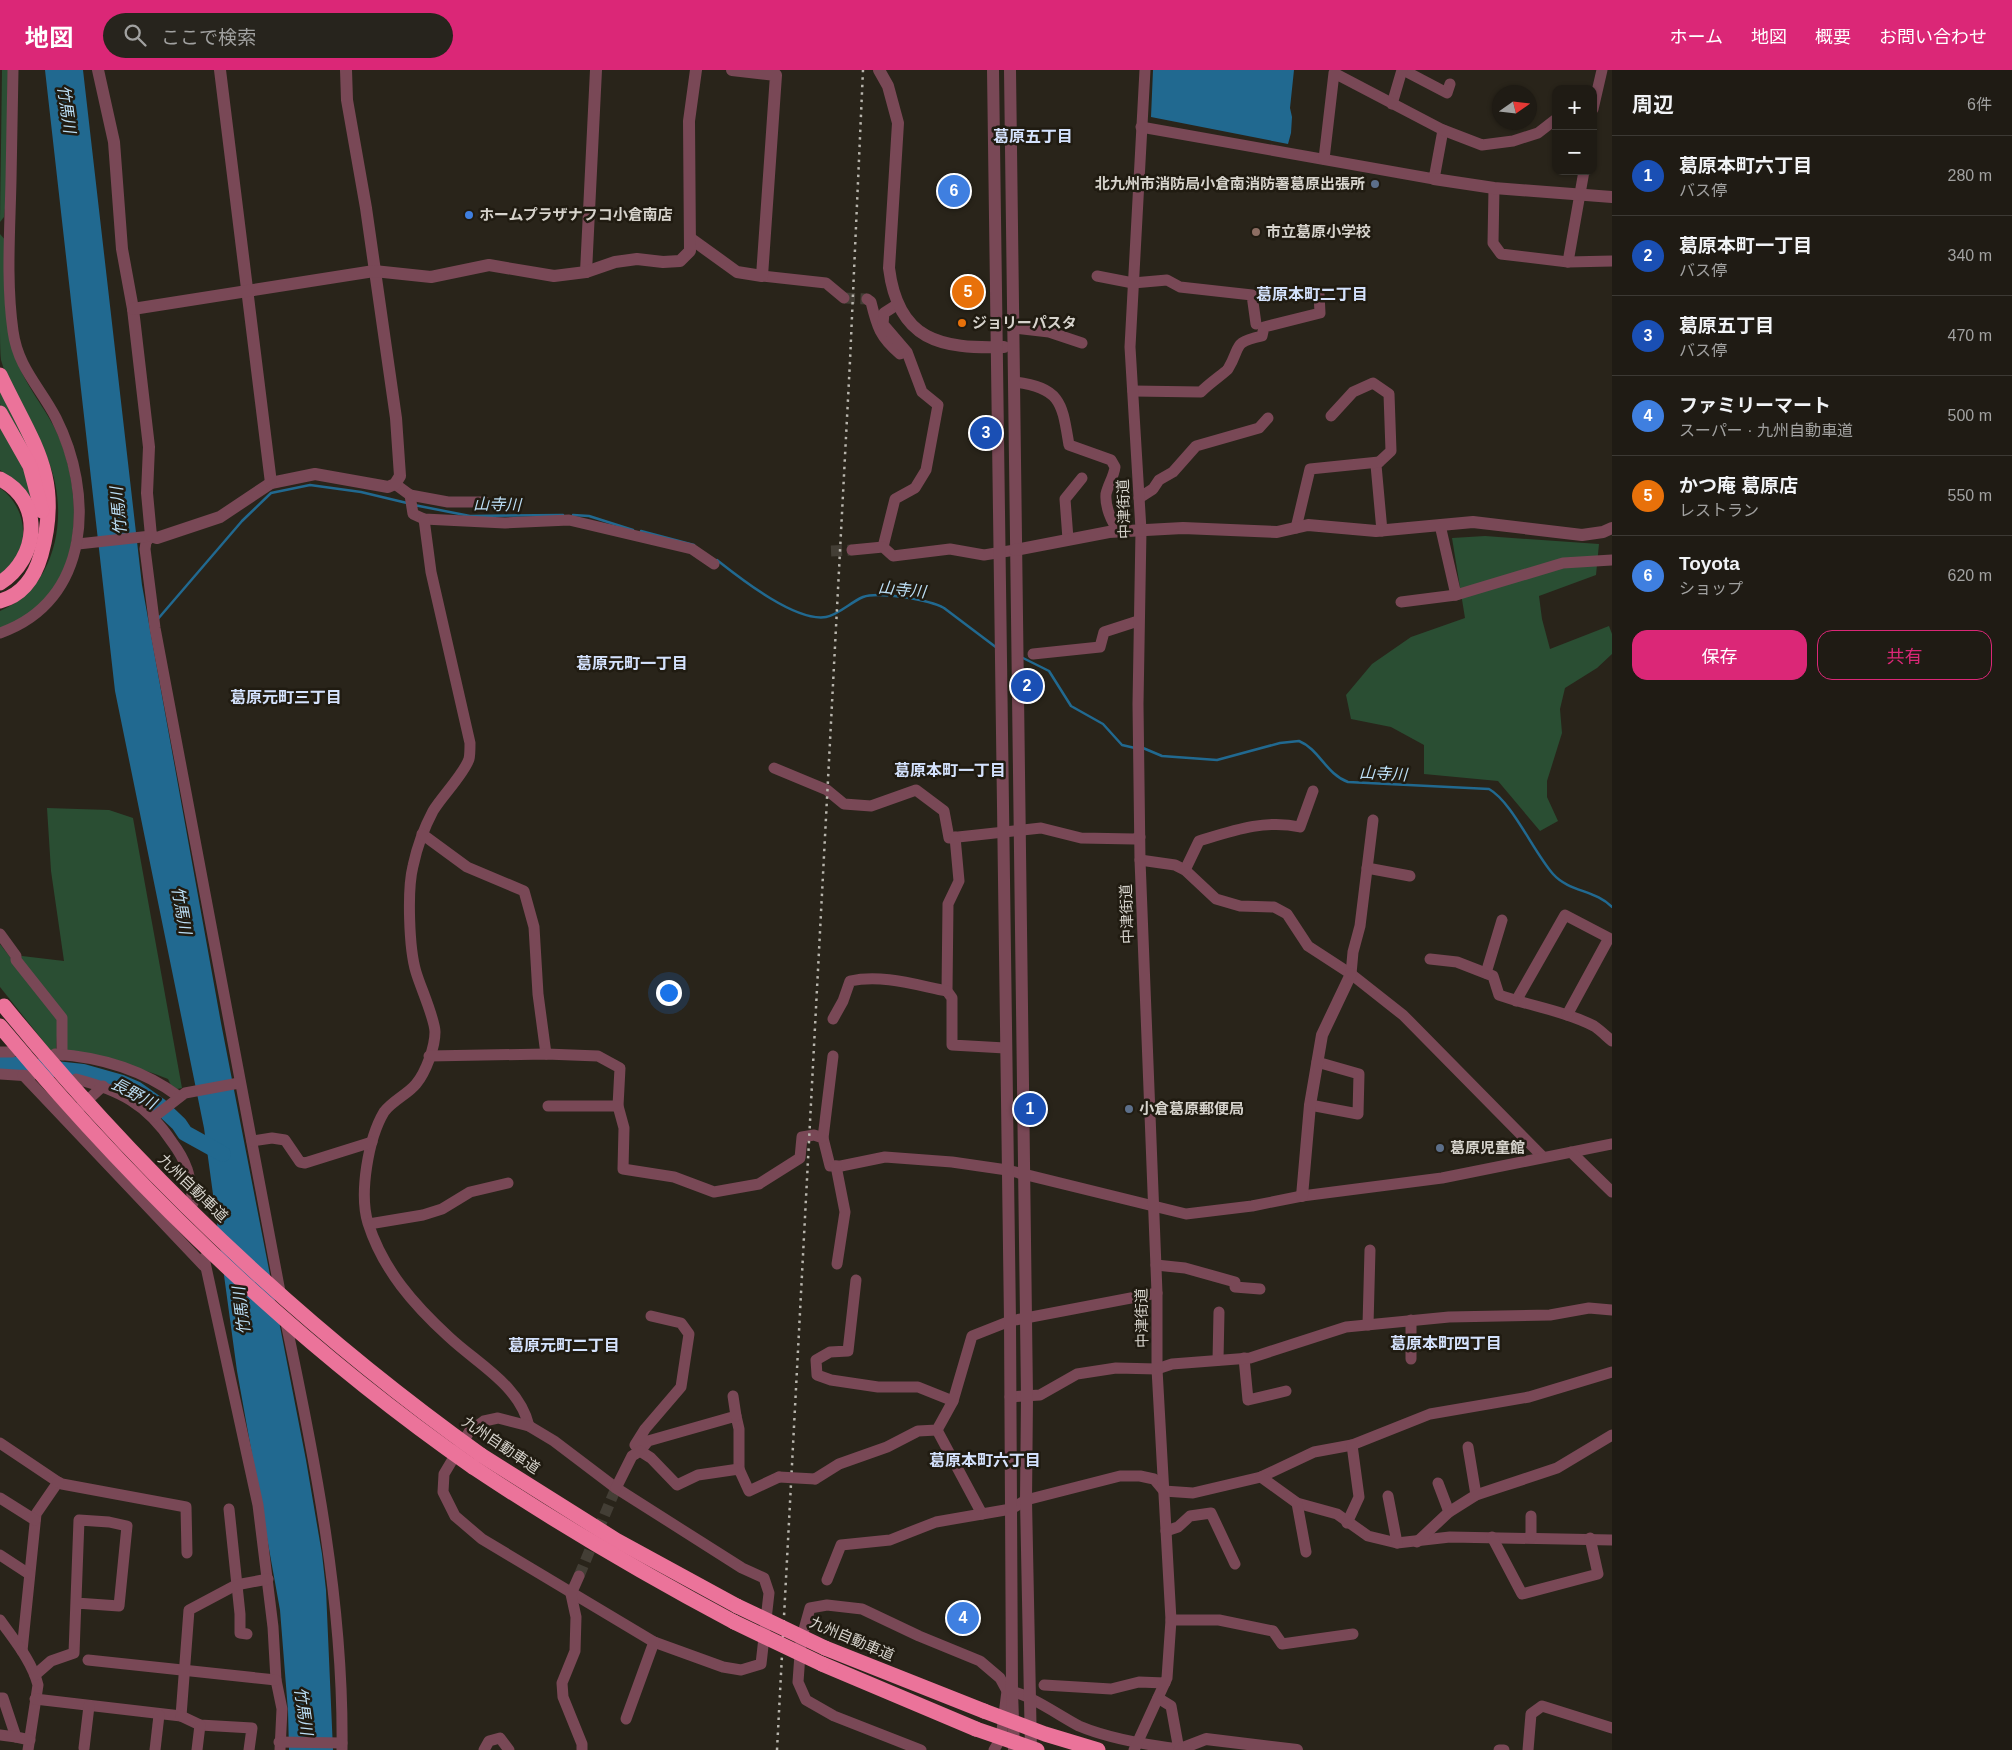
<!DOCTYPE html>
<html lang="ja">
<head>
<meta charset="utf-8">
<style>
	:root { --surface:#1f1b14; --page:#27241d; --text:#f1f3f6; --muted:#a1a1a0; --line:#3c3934; --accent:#db2777 }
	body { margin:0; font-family:Arial,"Noto Sans JP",sans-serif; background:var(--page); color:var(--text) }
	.controls { position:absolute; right:15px; top:15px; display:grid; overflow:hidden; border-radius:10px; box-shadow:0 1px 4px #0004 }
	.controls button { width:45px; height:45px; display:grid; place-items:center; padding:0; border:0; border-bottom:1px solid var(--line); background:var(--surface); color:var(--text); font:25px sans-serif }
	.compass { position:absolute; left:1492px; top:15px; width:45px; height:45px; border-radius:50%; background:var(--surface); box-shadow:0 1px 4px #0004; rotate:76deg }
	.you { position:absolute; left:668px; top:922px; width:18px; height:18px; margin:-12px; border:4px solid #fff; border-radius:50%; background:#1a73e8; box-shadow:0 0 0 8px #1a73e833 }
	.badge { display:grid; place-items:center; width:32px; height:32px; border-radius:50%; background:var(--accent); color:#fff; font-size:16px; font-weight:700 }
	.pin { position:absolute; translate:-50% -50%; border:2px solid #fff; box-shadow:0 1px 5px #0006 }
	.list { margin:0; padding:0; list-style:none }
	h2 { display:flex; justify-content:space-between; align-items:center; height:65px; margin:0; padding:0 20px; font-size:21px }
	h2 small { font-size:16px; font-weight:400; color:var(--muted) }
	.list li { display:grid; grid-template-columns:32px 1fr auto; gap:15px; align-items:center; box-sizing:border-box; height:80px; padding:0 20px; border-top:1px solid var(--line) }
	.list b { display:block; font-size:19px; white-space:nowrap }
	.list p { margin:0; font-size:16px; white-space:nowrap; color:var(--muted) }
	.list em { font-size:16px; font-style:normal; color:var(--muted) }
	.actions { display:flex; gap:10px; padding:15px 20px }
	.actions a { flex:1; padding:11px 0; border:1px solid var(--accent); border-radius:15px; text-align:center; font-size:18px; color:var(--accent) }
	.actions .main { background:var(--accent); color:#fff }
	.icon { flex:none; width:28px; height:28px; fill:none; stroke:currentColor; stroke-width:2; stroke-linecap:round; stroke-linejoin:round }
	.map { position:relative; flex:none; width:1612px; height:1680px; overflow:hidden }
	header { display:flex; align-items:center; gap:30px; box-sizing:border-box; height:70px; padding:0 25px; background:var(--accent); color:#fff }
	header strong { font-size:24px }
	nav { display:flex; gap:28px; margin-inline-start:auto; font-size:18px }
	.search { width:350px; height:45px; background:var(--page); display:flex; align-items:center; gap:12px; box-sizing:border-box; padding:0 18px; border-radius:28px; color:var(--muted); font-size:19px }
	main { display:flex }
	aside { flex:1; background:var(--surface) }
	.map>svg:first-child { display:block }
	.green { fill:#2a4e33 }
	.water { fill:#216990 }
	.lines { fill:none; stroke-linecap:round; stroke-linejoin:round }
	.stream { stroke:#216990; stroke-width:2.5 }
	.river { stroke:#216990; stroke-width:16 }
	.minor-tunnel { stroke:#433e35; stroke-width:11; stroke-dasharray:11 5.5; stroke-linecap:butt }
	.minor { stroke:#794856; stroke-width:11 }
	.tertiary { stroke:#794856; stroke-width:12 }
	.motorway { stroke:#eb739a; stroke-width:15 }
	.rail { stroke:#b8b5ad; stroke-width:2.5; stroke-dasharray:2.5 5; stroke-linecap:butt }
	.minor-bridge { stroke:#794856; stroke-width:11 }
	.motorway-bridge { stroke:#eb739a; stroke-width:15 }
	.service-dot { fill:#5c6f8a; stroke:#201b11; stroke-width:2 }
	.shop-dot { fill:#3f7fe0; stroke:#201b11; stroke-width:2 }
	.education-dot { fill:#8d6e63; stroke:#201b11; stroke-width:2 }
	.food-dot { fill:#e8710a; stroke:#201b11; stroke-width:2 }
	.labels { text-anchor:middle; stroke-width:5; stroke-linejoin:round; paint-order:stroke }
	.poi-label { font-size:15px; font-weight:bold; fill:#d6d3cc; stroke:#201b11; text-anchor:start }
	.street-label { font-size:15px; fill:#d6d3cc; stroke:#201b11 }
	.water-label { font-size:16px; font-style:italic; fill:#bbdef5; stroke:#201b11 }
	.neighbourhood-label { font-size:16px; font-weight:bold; fill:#d4e2fd; stroke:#201b11 }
</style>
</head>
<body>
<header>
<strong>地図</strong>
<div class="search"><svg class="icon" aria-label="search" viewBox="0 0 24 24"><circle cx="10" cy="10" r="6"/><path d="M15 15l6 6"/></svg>ここで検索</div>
<nav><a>ホーム</a><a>地図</a><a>概要</a><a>お問い合わせ</a></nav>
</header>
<main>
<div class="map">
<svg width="1612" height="1680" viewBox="0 0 1612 1680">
	<rect width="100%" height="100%" fill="#29241a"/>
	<g class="green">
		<path d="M2,0H8L6,129L4,147L0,152Z"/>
		<path d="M0,164L6,171C8,199 10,227 13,255C13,265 13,278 16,288C25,316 46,338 58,365C82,420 84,509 27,545C19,551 9,554 0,559V541C57,518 70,443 48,390C35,356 11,325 1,290C0,279 0,264 0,252C0,223 0,194 0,164Z"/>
		<path d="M0,319L29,377V382L0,334Z"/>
		<path d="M0,354C20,389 36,419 38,460L21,417L0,400Z"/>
		<path d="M0,418C23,434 31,467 14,491C10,496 4,500 0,505Z"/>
		<path d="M1485,466L1599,474L1596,505L1539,526L1542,549L1550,579L1609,556L1612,564V584L1597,598L1565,618L1560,639L1562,663L1547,711V727L1558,751L1540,761L1498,711L1424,704V675L1391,657L1351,649L1346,625L1372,594L1411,567L1465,548L1452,468Z"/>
		<path d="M47,738L109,740L133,748L182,1018L177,1019L171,1015L168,1009C133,995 105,988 67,983L66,957L19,888L22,886L64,891L51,801Z"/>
		<path d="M0,874L58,949L56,982H52L0,917Z"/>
	</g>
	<g class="water">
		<path d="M45,0H83L142,515L221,953L306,1390L322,1484L326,1520L333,1680H289L288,1641L280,1540L237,1301L204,1058L115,621Z"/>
		<path d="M1153,0H1294L1290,38L1292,47L1291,63L1288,74L1151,47Z"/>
	</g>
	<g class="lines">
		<g class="stream">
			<path d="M414,435L470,446L563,445"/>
			<path d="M573,445L589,446L633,460"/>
			<path d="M641,461L694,475"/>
			<path d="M717,490C740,508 795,552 826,547C838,545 851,532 863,527C878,521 930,530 944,538L997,578"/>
			<path d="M157,550L242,451L271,423L310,415L361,422L407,433"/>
			<path d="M1023,588L1049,601L1071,636L1103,654L1122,675L1135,678"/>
			<path d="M1143,678L1162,686L1217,690L1280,673L1299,671C1319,679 1326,704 1348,712L1489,719C1512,732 1533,781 1553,804C1569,822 1596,820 1612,837"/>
		</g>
		<path class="river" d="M0,993L83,1002L122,1013L136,1019L160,1036L179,1054L185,1063L223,1084"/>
		<g class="minor-tunnel">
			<path d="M844,228L867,229"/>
			<path d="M831,481L852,480"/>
			<path d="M579,1506L616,1418"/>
		</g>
		<g class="minor">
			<path d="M1403,0L1447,23L1450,14"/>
			<path d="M1392,34L1402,0"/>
			<path d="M1593,39L1602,0"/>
			<path d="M1141,57L1434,109L1443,60"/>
			<path d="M1324,89L1334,3L1443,60L1482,75L1513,71L1538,63L1556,49"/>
			<path d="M1494,118L1493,173L1501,184L1568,192L1612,191"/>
			<path d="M1568,192L1584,101"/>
			<path d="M762,206L826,213L844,228"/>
			<path d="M1097,206L1133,213L1167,210L1180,217L1252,225L1256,254"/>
			<path d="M867,229L871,232C877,257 880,267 900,284L905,282"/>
			<path d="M1014,258L1049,262L1082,273"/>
			<path d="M1015,312C1062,318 1062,334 1069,375L1111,390L1115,397C1114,406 1108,415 1106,424C1105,436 1111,452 1119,461"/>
			<path d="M1133,321L1201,322C1207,315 1226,302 1228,299C1242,276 1231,273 1262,266L1264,257L1320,243L1319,224"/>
			<path d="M1331,346L1353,322L1373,313L1389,324L1391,381L1376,395L1382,461"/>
			<path d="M395,414L410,425L413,444L424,449L505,453L569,450L692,479L714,494"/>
			<path d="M410,425L448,432H485"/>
			<path d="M1139,428L1153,419L1159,410L1173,402L1196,376L1259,358L1268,348"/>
			<path d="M424,449L431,502L470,673C470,678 470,685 469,689C464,704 442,726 433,741C424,758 417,777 413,796C407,820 409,879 416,902C420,916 435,949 435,962C435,977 426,1002 416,1014C408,1024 392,1031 384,1042C368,1069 359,1124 368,1153C383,1200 414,1235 449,1267C479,1295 519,1315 529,1356"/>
			<path d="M1440,455L1456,525"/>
			<path d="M1296,458L1310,399L1379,392"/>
			<path d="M151,466L146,472L145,479L155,558L281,1227"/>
			<path d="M1068,469L1065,429L1082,408"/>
			<path d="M78,474L151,466"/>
			<path d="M883,477L895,429L915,418L926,400L938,335L922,322L907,282L883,254L884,243L898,234"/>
			<path d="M852,480L883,477L893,486L950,479L984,485L1015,480"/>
			<path d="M1401,532L1456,525L1563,493L1612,490"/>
			<path d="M0,563C92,531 94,423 56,348C40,317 18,298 13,261C6,211 10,160 11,110C12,73 12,37 13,0"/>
			<path d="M1033,584L1100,577L1104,562L1138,551"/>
			<path d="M774,698L827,720L844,734L871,736L916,720L944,741L949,768L1041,758L1081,768L1134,769L1140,767"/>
			<path d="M422,764L467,797L524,821L534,857L538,924L546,984"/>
			<path d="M955,767L959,811L948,834L947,921L952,928V975L1005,978"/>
			<path d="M1140,790L1175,795L1185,800L1216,829L1240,836L1274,837L1287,844L1308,876L1351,904L1403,945L1543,1087"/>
			<path d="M1367,798L1410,806"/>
			<path d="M1185,800L1199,771C1232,761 1265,749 1300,757L1313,721"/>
			<path d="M0,864L16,886V890L62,948V985"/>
			<path d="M1430,889L1457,892L1493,906L1499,925C1530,936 1565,941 1594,956C1600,960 1606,966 1612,971"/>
			<path d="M1486,903L1502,850"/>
			<path d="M1351,904L1353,882L1360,856L1373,750"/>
			<path d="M1516,931L1565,845L1609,868L1567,945"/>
			<path d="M833,949L843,931L850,911C882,904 916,915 947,921"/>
			<path d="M0,982H12"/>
			<path d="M55,984C100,987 143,1000 178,1026"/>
			<path d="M429,986L546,984L598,986L620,998L618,1036L624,1058L623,1099L674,1107L714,1122L759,1114L800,1088L802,1067L814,1065L823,1068L830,1096H841L885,1087L952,1092L1007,1100L1186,1144L1252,1136L1302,1126L1442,1108L1612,1074"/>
			<path d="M0,1004L31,1006"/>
			<path d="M23,1005L204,1196"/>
			<path d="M76,1009C119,1020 147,1034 172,1072C178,1080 184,1090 187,1099C191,1110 191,1122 193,1133"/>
			<path d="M1310,1035L1358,1044L1359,1004L1317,992"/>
			<path d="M548,1036H618"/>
			<path d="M69,1047L103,1016"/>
			<path d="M154,1047L185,1023L239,1013"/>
			<path d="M823,1068L833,986"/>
			<path d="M252,1071L272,1068L285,1070L300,1092L305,1093L372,1072"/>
			<path d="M1571,1082L1612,1122"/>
			<path d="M836,1096L845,1142L837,1194"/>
			<path d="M369,1154L423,1145L442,1139L470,1122L508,1113"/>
			<path d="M204,1188L258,1435L273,1557L276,1610L282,1639L280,1680"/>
			<path d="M1156,1195L1185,1198L1235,1212V1217L1260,1219"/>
			<path d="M856,1210L848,1281L830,1282L816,1290L817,1305L831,1310L878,1317H918L953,1331"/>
			<path d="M651,1246L681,1253L689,1264L681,1317L645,1359L635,1375L640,1381L648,1371L736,1346L739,1359V1399"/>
			<path d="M285,1248C315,1389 344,1535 342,1680"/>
			<path d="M1411,1250V1289"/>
			<path d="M1368,1255L1370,1180"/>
			<path d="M1244,1288L1248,1330L1286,1321"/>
			<path d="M1218,1290L1219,1242"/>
			<path d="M733,1326L736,1346"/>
			<path d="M1010,1327L1040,1325L1077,1304L1116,1298L1157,1299L1172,1294L1250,1288L1346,1257L1449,1247L1550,1245L1589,1238L1612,1240"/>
			<path d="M498,1348L529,1356L554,1371L616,1418L742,1498L764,1508L769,1523L761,1594L741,1600L723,1597L654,1572L482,1469L455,1446L443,1422L444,1404L469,1362L484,1351Z"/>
			<path d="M937,1360L982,1444L1011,1439L1026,1430L1120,1406H1140L1154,1409L1164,1421L1193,1423L1261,1407L1314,1382L1352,1375L1430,1344L1529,1327L1612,1302"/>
			<path d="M0,1373L58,1412L36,1444L22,1581"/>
			<path d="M1468,1377L1476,1425"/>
			<path d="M1261,1407L1297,1433L1337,1444L1368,1466L1397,1473L1450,1467L1612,1470"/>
			<path d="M815,1409L839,1394L887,1377L918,1361L937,1360L953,1331L972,1266L1010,1251L1157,1223"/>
			<path d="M58,1412L62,1414L186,1437L187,1483"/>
			<path d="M1438,1413L1449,1442"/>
			<path d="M616,1418L632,1386L640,1381L651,1388L677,1415L698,1405L739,1399L749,1421L779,1407"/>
			<path d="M1388,1426L1397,1473"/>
			<path d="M0,1428L35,1450"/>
			<path d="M1297,1433L1306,1482"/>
			<path d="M229,1439L240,1544V1563L247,1564"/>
			<path d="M1531,1446V1467"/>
			<path d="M1347,1453L1359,1427L1352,1375"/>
			<path d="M1166,1461L1178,1457L1190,1446L1211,1443L1235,1494"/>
			<path d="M1492,1467L1522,1524L1598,1504L1590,1468"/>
			<path d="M1417,1472L1449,1442L1476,1425L1557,1398L1612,1365"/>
			<path d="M0,1485L29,1504"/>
			<path d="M579,1506L571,1524L576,1547L575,1581L562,1613L563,1627L582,1674V1680"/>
			<path d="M827,1510L841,1475L890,1470L936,1452L982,1444"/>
			<path d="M0,1550C14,1570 32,1591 38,1615L28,1680"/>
			<path d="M1171,1550H1219L1273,1561L1282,1574L1353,1564"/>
			<path d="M88,1590L276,1610"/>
			<path d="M35,1605L51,1591L74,1583L79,1450L109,1452L127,1456L119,1536L76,1533"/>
			<path d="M1044,1615L1111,1619L1139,1612L1165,1613"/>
			<path d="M1007,1621C1023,1620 1063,1648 1079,1656C1110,1669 1147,1675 1180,1679"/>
			<path d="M0,1628H3L16,1667L30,1670"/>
			<path d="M1158,1628L1171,1636L1179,1680"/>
			<path d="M35,1629L181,1646L189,1540L236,1515L268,1509"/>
			<path d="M181,1646L200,1655L252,1658L249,1680"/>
			<path d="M626,1649L654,1572"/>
			<path d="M0,1665L16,1667"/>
			<path d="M279,1672L342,1673"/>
			<path d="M84,1678L89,1636"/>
			<path d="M155,1680L159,1645"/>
			<path d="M197,1680L200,1655"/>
			<path d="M484,1680L489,1671L500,1668L509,1680"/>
			<path d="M921,1680L834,1646L806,1630L798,1612L801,1570L810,1538L827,1535L862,1539L919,1566L980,1591L1000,1608L1007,1621L1001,1668L994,1680"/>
			<path d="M1134,1680L1167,1608L1171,1550L1157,1299V1223L1140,790L1138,634L1141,460L1130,277L1145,0"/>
			<path d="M1499,1680H1504"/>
			<path d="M1528,1680L1531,1644L1542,1636L1612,1658"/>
		</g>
		<g class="tertiary">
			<path d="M98,0L114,72L122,179L133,239L149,377L147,423L151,466L157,468L220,447L271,413L315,404L388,417L395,414L400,406L396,348L366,138L347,30L346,0"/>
			<path d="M220,0L271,413"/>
			<path d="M879,0L888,16L898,53L889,198C898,271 941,279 1004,277"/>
			<path d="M993,0L1010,1251L1012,1621L1014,1680"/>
			<path d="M1010,0L1027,1327L1026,1430L1031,1680"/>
			<path d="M1434,109L1494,118L1612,127"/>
			<path d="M690,168L737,202L762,206L776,5L732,0"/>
			<path d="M586,202L596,0"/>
			<path d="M133,239L374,201L431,207L489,195L554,206L586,202L615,192L637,189L663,192L680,191L690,181L689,51L696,0"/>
			<path d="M1015,480L1109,462L1183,458L1277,462L1308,455L1376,461L1473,452L1582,465L1603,462L1612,458"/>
			<path d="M1302,1126L1310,1035L1322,965L1351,904"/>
			<path d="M1180,1679L1206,1669L1297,1680"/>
		</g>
		<g class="motorway">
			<path d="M0,305C32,373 63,406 41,485C35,506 23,525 0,531"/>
			<path d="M0,343L30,396L42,441"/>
			<path d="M0,409C44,431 39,488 0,513"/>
			<path d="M481,1385L616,1470L737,1536"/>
			<path d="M473,1397C557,1453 644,1504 734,1552"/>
			<path d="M825,1578L984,1641"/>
			<path d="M822,1594L976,1659"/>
		</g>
		<path class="rail" d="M777,1680L850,291L863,0"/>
		<path class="minor-bridge" d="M779,1407L815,1409"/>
		<g class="motorway-bridge">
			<path d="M4,936C143,1106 302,1257 481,1385"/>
			<path d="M0,956C139,1122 295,1273 473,1397"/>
			<path d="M737,1536L825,1578"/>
			<path d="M734,1552L822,1594"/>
			<path d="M984,1641L1045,1664L1098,1680"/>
			<path d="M976,1659L1037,1680"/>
		</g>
	</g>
	<g class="service-dot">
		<circle cx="1375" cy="114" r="5"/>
		<circle cx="1129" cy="1039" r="5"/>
		<circle cx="1440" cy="1078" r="5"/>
	</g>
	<circle class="shop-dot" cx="469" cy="145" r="5"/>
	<circle class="education-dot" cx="1256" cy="162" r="5"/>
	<circle class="food-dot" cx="962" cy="253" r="5"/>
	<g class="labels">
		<g class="poi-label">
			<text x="1365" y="119" text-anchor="end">北九州市消防局小倉南消防署葛原出張所</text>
			<text x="479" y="150">ホームプラザナフコ小倉南店</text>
			<text x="1266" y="167">市立葛原小学校</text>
			<text x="972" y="258">ジョリーパスタ</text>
			<text x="1139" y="1044">小倉葛原郵便局</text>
			<text x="1450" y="1083">葛原児童館</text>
		</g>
		<g class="street-label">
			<text transform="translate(1124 439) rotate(-92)" y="5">中津街道</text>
			<text transform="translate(1127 844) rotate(-92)" y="5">中津街道</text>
			<text transform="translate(193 1118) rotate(44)" y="5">九州自動車道</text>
			<text transform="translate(1142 1248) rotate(-91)" y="5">中津街道</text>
			<text transform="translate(501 1375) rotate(34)" y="5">九州自動車道</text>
			<text transform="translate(852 1569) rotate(23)" y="5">九州自動車道</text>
		</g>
		<g class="water-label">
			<text transform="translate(67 39) rotate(82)" y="6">竹馬川</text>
			<text transform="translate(497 434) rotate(1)" y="6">山寺川</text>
			<text transform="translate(118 441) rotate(-95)" y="6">竹馬川</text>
			<text transform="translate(902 519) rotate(6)" y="6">山寺川</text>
			<text transform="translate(1383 703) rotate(3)" y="6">山寺川</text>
			<text transform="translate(182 840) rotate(80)" y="6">竹馬川</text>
			<text transform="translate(134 1023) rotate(28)" y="6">長野川</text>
			<text transform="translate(241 1241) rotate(-97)" y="6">竹馬川</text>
			<text transform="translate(304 1641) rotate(82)" y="6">竹馬川</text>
		</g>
		<g class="neighbourhood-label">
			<text x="1033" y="72">葛原五丁目</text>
			<text x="1312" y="230">葛原本町二丁目</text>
			<text x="632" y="599">葛原元町一丁目</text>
			<text x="286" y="633">葛原元町三丁目</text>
			<text x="950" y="706">葛原本町一丁目</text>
			<text x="1446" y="1279">葛原本町四丁目</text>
			<text x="564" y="1281">葛原元町二丁目</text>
			<text x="985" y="1396">葛原本町六丁目</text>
		</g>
	</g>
</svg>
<div class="controls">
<button>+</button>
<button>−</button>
</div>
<svg class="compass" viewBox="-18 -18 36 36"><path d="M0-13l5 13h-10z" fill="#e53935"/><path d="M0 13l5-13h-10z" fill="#a1a1a0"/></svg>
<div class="you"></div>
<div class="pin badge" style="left:1030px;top:1039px;background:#1a4fb4">1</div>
<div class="pin badge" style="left:1027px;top:616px;background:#1a4fb4">2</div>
<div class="pin badge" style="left:986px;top:363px;background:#1a4fb4">3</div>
<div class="pin badge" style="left:963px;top:1548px;background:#3f7fe0">4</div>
<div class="pin badge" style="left:968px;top:222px;background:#e8710a">5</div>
<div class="pin badge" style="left:954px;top:121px;background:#3f7fe0">6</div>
</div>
<aside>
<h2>周辺<small>6件</small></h2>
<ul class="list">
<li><span class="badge" style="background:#1a4fb4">1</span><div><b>葛原本町六丁目</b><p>バス停</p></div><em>280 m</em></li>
<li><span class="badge" style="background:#1a4fb4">2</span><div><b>葛原本町一丁目</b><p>バス停</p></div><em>340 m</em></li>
<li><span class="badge" style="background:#1a4fb4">3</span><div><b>葛原五丁目</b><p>バス停</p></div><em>470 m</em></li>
<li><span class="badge" style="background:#3f7fe0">4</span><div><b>ファミリーマート</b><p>スーパー · 九州自動車道</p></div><em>500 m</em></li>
<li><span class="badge" style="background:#e8710a">5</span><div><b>かつ庵 葛原店</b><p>レストラン</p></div><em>550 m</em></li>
<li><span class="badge" style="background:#3f7fe0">6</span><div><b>Toyota</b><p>ショップ</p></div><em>620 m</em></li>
</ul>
<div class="actions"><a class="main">保存</a><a>共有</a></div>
</aside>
</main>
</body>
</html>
